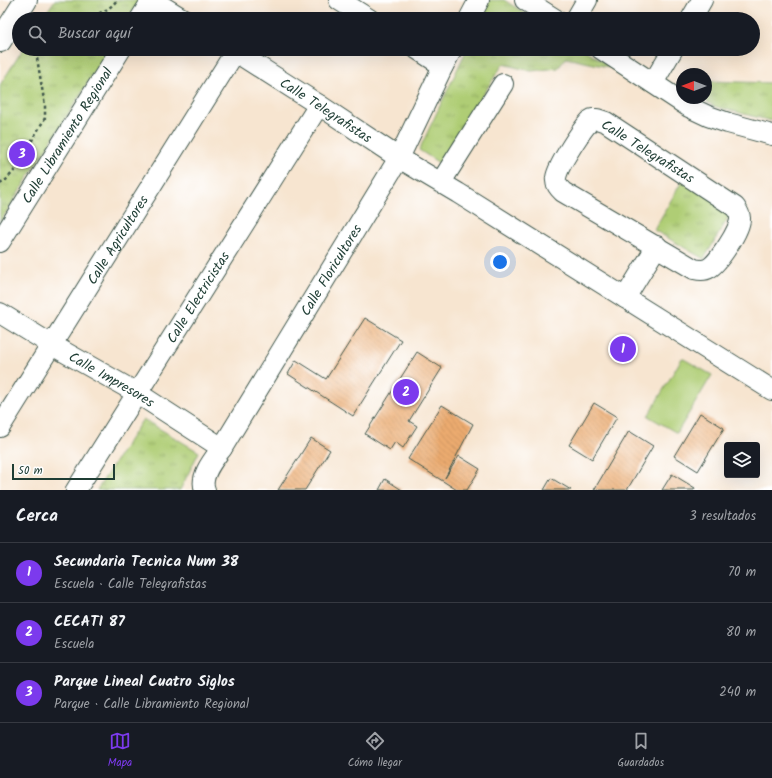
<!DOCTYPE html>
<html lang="es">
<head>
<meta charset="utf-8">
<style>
	:root { --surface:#171b24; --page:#20242c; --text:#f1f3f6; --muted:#9ea1a6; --line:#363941; --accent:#7c3aed }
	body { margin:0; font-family:Kalam,sans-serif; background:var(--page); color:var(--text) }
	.controls { position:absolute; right:12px; bottom:12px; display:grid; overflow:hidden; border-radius:4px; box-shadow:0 4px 16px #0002 }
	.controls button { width:36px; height:36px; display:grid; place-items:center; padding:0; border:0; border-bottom:1px solid var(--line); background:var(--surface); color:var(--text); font:20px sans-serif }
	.compass { position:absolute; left:676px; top:68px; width:36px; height:36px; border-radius:50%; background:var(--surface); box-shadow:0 4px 16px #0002; rotate:270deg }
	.scale { position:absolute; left:12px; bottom:10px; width:103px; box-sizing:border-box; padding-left:4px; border:2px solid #1f3d34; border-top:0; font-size:11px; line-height:14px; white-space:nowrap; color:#1f3d34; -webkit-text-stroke:3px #fff; paint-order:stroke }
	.you { position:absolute; left:500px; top:262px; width:14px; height:14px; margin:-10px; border:3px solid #fff; border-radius:50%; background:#1a73e8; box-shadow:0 0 0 6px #1a73e833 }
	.badge { display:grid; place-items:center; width:26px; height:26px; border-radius:50%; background:var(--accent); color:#fff; font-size:13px; font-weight:700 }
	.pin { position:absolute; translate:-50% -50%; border:2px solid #fff; box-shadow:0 1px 4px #0006 }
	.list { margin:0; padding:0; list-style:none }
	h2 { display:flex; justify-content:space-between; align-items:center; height:52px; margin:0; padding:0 16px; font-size:17px }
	h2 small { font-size:13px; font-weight:400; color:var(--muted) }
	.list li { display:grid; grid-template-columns:26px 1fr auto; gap:12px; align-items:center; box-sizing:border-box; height:60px; padding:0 16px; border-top:1px solid var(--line) }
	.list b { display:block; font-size:15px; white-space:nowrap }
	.list p { margin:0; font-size:13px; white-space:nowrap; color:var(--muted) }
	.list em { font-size:13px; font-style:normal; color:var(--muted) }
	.icon { flex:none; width:22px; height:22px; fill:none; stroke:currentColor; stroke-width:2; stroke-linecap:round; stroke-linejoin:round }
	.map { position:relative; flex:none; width:772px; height:490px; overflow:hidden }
	.search { position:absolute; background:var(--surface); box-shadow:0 4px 16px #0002; left:12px; right:12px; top:12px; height:44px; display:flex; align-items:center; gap:10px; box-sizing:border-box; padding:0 14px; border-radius:22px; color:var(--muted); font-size:15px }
	.sheet { height:232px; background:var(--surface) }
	nav { display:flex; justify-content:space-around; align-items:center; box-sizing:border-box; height:56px; border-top:1px solid var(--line); background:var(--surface); font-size:11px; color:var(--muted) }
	nav a { display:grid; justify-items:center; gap:2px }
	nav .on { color:var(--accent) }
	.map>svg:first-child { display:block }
	.grass { fill:#afcd74; stroke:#678554 }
	.park { fill:url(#park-tufts); stroke:#678554 }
	.building { fill:url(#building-back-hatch) }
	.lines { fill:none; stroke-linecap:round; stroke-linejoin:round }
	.minor-casing { stroke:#3f564b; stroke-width:22 }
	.highway-casing { stroke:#3f564b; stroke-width:24 }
	.path { stroke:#3f564b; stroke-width:2.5; stroke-dasharray:3 3; stroke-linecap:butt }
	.minor { stroke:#fff; stroke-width:20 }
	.highway { stroke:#fff; stroke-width:22 }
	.labels { text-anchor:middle; stroke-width:3.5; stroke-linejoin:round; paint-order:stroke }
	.street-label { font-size:14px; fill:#1f3d34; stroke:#fff }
</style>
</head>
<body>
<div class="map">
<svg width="772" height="490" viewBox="0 0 772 490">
	<defs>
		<pattern id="park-tufts" width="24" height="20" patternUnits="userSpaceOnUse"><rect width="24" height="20" fill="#afcd74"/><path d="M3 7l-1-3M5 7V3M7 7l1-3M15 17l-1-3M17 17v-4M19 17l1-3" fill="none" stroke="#8ea860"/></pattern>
		<pattern id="building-back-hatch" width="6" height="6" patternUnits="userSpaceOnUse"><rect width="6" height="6" fill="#ecab6f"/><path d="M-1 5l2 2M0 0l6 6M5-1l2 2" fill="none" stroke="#bf8c5c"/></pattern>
	</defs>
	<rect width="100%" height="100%" fill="#fff"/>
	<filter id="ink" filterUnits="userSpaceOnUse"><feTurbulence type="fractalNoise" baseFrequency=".025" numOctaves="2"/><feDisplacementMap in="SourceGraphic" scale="8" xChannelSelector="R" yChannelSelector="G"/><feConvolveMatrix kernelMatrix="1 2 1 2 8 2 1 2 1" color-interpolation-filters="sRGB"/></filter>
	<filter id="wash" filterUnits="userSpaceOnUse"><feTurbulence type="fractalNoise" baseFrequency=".012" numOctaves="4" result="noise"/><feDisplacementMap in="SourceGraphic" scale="16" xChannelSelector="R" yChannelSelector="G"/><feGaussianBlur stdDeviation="0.9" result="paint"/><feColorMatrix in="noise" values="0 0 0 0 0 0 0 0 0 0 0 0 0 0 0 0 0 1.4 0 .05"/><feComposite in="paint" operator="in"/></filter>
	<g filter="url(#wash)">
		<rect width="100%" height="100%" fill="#f7e5d0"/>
		<path class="grass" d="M682,358L712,375L677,433L648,416Z"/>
		<g class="park">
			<path d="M55,0H140L128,19H42Z"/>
			<path d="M490,0H504L534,19H481Z"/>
			<path d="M23,49H109L0,222V85Z"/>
			<path d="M467,49H583L613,68L566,58L558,68L531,71L503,64L439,163L419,150Z"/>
			<path d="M706,81L772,83V121L713,106L702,98H706Z"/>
			<path d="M682,181L732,211L704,259L654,230Z"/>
			<path d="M143,419L199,452L180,490H97Z"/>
		</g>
		<g id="blocks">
			<g class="building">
				<path d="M365,318L401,340L353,416L288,374L296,360L326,379Z"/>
				<path d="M417,352L442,368L409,421L417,426L403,448L395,442L390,450L365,434Z"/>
				<path d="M594,403L617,417L592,459L569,445Z"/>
				<path d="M442,405L473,424L445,478L459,456L480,469L467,490H457L408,459Z"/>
				<path d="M700,413L724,428L698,471L674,456Z"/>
				<path d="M629,431L653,446L627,490H594Z"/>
				<path d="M311,438L330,450L305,490H278Z"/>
				<path d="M672,474L695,488L694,490H662Z"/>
				<path d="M551,478L571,490H544Z"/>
				<path d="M385,479L402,490H379Z"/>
			</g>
		</g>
	</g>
	<g filter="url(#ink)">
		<use href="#blocks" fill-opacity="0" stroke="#3f564b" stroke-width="1"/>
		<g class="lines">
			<g class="minor-casing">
				<g id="minor">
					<path d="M152,0L183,19"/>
					<path d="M339,0L369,19"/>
					<path d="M525,0L555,19"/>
					<path d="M140,19L152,0"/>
					<path d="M469,19L479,0"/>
					<path d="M576,19L587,0"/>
					<path d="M691,19L702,0"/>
					<path id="s1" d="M231,49L319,105L399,158L458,193L772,390"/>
					<path d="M417,49L443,66"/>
					<path d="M601,49L689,107L708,116L728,123L772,135"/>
					<path d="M653,83L673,49"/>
					<path d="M592,119H597L606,122L735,207C737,210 740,214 740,218C741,229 718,263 709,268C704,271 699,270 694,269L563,192C559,188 555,184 556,178C557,167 583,127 592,119Z"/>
					<path d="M441,182L503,84"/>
					<path id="s2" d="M0,242L121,49"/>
					<path d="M625,298L657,246"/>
					<path id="s3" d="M0,313L52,345L137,393L222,448"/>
					<path id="s4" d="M0,427L235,52"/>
					<path id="s5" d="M76,490L319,105"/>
					<path id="s6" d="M205,490C199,476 214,459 222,448L399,158L443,66L452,49"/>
				</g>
			</g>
			<g class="highway-casing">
				<path id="highway" d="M0,41L26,0"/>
			</g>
			<g class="path">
				<path d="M82,19C95,15 108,12 117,0"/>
				<path d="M0,184L6,180L14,171L45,118V106L37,58L38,49"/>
			</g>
			<use href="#minor" class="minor"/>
			<use href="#highway" class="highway"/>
		</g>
	</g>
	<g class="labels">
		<g class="street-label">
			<text dy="5" stroke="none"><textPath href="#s1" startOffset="113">Calle Telegrafistas</textPath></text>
			<text dy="5" stroke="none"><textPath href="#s2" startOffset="126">Calle Libramiento Regional</textPath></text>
			<text transform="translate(648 151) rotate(32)" y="5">Calle Telegrafistas</text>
			<text dy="5" stroke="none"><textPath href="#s4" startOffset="221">Calle Agricultores</textPath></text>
			<text dy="5" stroke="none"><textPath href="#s6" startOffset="256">Calle Floricultores</textPath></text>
			<text dy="5" stroke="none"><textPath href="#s5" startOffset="228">Calle Electricistas</textPath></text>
			<text dy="5" stroke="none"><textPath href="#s3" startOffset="130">Calle Impresores</textPath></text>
		</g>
	</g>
</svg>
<div class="controls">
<button><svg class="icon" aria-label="layers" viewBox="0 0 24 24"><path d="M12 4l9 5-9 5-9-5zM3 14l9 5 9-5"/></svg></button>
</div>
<svg class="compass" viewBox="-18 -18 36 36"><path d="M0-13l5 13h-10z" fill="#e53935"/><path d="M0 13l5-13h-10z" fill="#9ea1a6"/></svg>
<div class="scale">50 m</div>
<div class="you"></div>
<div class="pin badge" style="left:623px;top:349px">1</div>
<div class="pin badge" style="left:406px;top:392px">2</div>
<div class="pin badge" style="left:22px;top:154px">3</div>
<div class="search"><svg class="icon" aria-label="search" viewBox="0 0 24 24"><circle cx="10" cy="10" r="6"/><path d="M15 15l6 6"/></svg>Buscar aquí</div>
</div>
<section class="sheet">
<h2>Cerca<small>3 resultados</small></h2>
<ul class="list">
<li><span class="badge">1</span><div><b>Secundaria Tecnica Num 38</b><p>Escuela · Calle Telegrafistas</p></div><em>70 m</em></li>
<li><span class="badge">2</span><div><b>CECATI 87</b><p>Escuela</p></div><em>80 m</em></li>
<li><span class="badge">3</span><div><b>Parque Lineal Cuatro Siglos</b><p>Parque · Calle Libramiento Regional</p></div><em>240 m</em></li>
</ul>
</section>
<nav>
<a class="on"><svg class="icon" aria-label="map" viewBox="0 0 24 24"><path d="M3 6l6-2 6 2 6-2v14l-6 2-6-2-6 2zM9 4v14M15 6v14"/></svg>Mapa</a>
<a><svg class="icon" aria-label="directions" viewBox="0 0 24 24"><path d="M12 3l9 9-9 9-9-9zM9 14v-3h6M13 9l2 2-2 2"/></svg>Cómo llegar</a>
<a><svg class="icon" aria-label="saved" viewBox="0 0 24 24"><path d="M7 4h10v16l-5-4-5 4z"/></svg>Guardados</a>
</nav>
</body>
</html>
